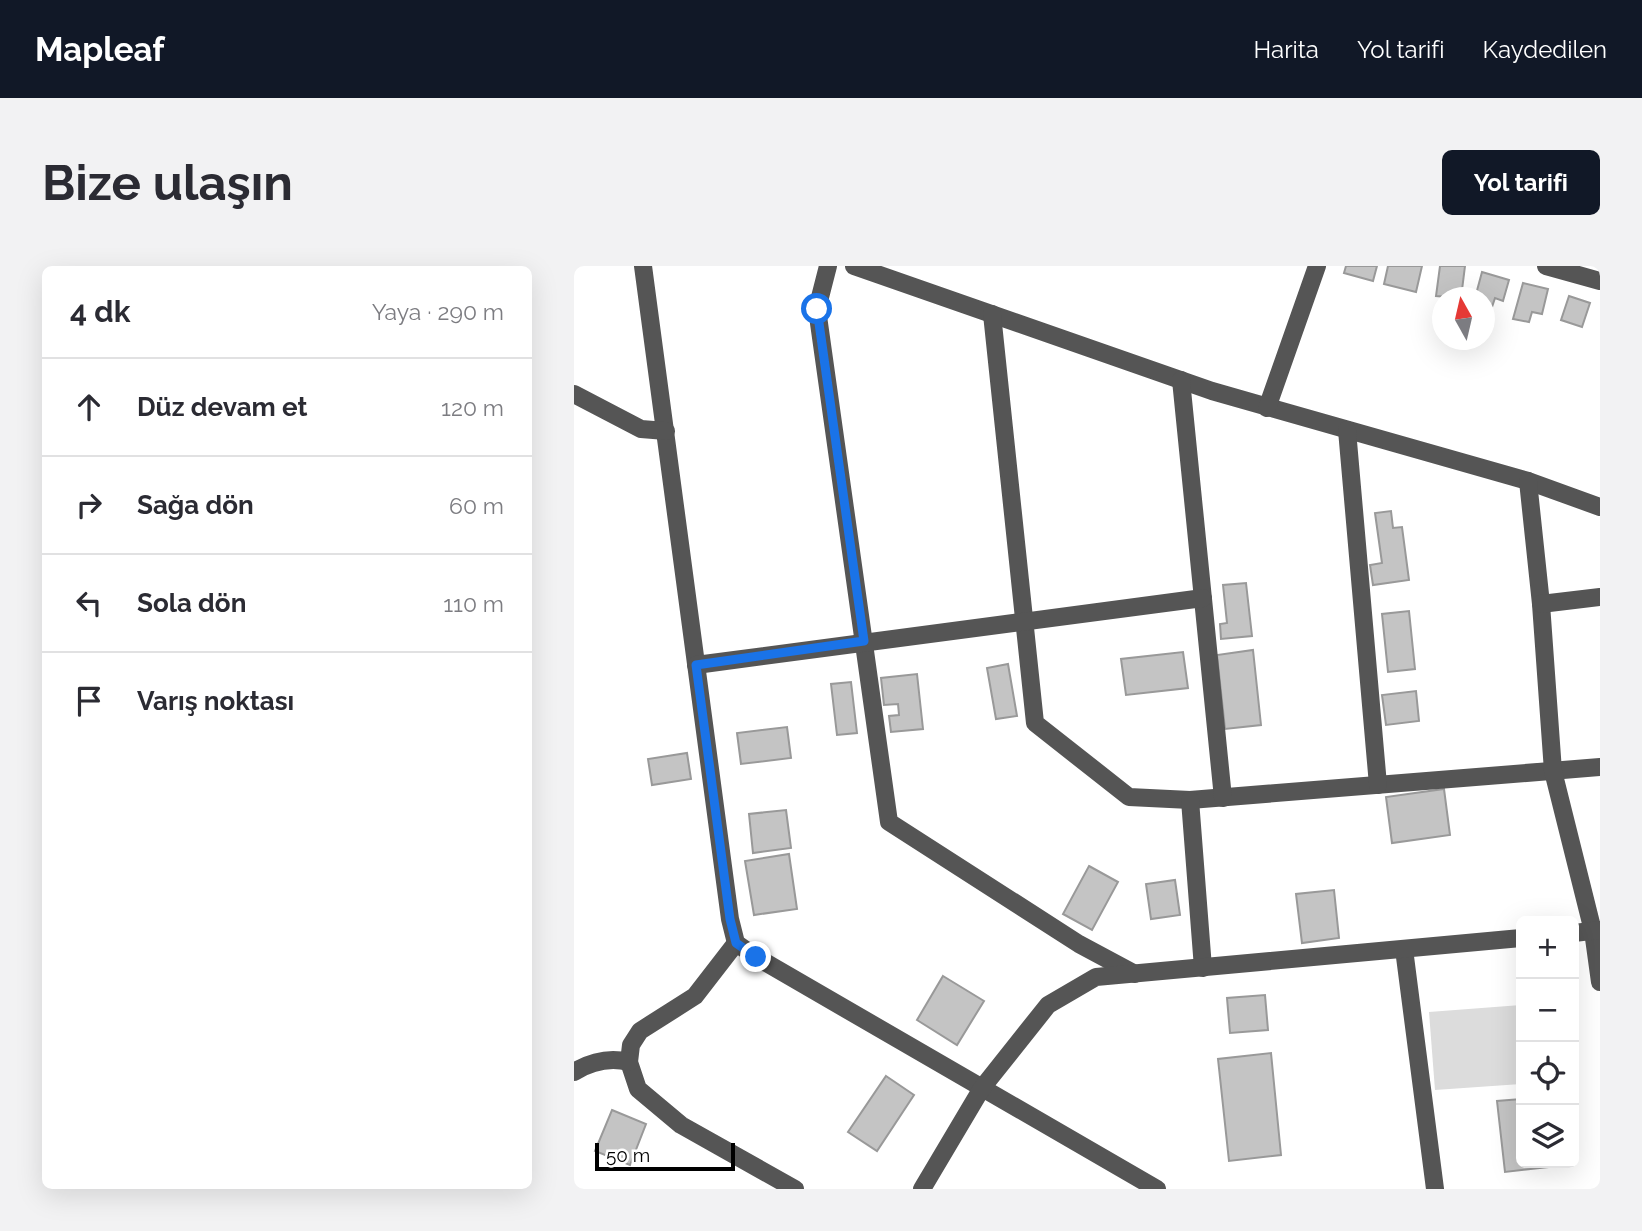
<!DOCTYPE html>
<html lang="tr">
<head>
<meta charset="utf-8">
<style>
	:root { --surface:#fff; --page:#f2f2f3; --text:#2b2b33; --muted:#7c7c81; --line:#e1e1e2; --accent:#111827 }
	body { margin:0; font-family:Raleway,sans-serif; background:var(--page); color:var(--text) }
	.controls { position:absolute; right:21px; bottom:21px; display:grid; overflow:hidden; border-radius:10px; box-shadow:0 7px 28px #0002 }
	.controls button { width:63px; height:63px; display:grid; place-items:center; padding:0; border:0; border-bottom:2px solid var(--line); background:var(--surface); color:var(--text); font:35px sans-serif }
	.compass { position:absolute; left:858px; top:21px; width:63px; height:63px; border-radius:50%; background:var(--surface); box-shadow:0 7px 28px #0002; rotate:352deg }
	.scale { position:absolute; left:21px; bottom:18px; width:140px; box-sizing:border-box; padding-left:7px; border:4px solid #000; border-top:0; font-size:19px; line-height:24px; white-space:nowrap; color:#000; -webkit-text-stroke:5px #fff; paint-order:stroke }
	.stop { position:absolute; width:21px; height:21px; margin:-16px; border:5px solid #1a73e8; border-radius:50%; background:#fff }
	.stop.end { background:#1a73e8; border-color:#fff; box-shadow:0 2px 7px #0008 }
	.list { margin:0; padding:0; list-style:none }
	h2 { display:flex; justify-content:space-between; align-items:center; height:91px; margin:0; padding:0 28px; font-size:30px }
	h2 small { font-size:23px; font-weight:400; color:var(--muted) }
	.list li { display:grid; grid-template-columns:46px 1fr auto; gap:21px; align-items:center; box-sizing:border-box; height:98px; padding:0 28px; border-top:2px solid var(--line) }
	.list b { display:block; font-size:26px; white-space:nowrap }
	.list em { font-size:23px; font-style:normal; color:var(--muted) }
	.icon { flex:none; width:38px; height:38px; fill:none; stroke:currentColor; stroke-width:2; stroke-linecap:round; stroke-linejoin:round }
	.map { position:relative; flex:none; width:1026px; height:923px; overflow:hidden; border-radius:10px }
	header { display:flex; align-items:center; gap:42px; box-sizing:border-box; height:98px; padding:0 35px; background:var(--accent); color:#fff }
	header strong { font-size:33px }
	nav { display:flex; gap:38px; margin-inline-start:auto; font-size:24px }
	.intro { display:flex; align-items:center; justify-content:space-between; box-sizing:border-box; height:168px; padding:0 42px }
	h1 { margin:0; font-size:49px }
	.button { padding:18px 32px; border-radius:10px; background:var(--accent); color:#fff; font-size:24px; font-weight:700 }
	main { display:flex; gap:42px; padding:0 42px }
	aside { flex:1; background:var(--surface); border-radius:10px; box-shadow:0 7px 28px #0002 }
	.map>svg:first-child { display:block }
	.green { fill:#dcdcdc }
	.building { fill:#c4c4c4; stroke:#999; stroke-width:2 }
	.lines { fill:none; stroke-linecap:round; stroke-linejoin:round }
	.minor { stroke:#555; stroke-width:18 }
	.route { stroke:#1a73e8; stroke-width:9 }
</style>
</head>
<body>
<header>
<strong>Mapleaf</strong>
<nav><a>Harita</a><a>Yol tarifi</a><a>Kaydedilen</a></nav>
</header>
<div class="intro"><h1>Bize ulaşın</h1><a class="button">Yol tarifi</a></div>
<main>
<aside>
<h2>4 dk<small>Yaya · 290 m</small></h2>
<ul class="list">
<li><svg class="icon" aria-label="ahead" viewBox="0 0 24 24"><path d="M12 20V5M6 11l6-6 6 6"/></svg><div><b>Düz devam et</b></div><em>120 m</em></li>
<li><svg class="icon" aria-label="right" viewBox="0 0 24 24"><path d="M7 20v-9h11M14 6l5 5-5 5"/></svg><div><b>Sağa dön</b></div><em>60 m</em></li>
<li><svg class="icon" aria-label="left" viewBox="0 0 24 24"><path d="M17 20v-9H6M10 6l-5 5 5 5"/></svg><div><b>Sola dön</b></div><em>110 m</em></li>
<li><svg class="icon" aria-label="arrive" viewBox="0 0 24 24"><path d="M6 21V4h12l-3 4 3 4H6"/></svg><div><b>Varış noktası</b></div></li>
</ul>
</aside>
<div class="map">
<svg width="1026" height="923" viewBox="0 0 1026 923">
	<rect width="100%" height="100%" fill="#fff"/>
	<path class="green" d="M947,739V818L861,824L855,746Z"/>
	<g class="building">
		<path d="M772,0H803L799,15L770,7Z"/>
		<path d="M814,0H848L842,26L810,18Z"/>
		<path d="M866,0H891L887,32L862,30Z"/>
		<path d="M908,6L935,14L929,35L921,32L915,50L911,49V32H901Z"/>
		<path d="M949,17L974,23L968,48L958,46L955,56L939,53Z"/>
		<path d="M995,30L1016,37L1008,61L987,54Z"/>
		<path d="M817,245L819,262L828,261L835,314L799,319L796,299L808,297L801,247Z"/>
		<path d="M672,317L678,370L647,373L646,358L653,357L649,319Z"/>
		<path d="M835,345L841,403L814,406L808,348Z"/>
		<path d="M679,384L687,459L651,463L643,389Z"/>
		<path d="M609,386L614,422L552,429L547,393Z"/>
		<path d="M434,398L443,450L422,453L413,402Z"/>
		<path d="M343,408L349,463L317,466L315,450L325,449L324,438L310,439L307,412Z"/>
		<path d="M277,416L283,467L263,469L257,418Z"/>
		<path d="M842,425L845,455L812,459L808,429Z"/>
		<path d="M213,461L217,492L167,498L163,467Z"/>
		<path d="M113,487L117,513L78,519L74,493Z"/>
		<path d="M870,523L876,569L818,577L812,531Z"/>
		<path d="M212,544L217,582L179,587L175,548Z"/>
		<path d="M215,588L223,643L180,649L171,595Z"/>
		<path d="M515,600L544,616L518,664L489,648Z"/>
		<path d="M601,614L606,649L577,653L572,618Z"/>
		<path d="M760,624L765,672L728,677L722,628Z"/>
		<path d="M369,710L410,735L383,779L343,754Z"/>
		<path d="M691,729L694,764L656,767L653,732Z"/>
		<path d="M697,787L707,889L655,895L644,793Z"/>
		<path d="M312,810L340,829L303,885L274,866Z"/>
		<path d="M947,833V897H1000V883L1001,898L931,906L923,835Z"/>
		<path d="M38,844L72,858L56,899L21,885Z"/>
	</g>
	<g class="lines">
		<g class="minor">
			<path d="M69,0L156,653L162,677L182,691L583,923"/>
			<path d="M254,0L243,43L315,556L505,678L561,708"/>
			<path d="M280,0L638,125L954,215L1026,241"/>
			<path d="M972,0L1026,15"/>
			<path d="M418,48L461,457L555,531L616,534L1026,501"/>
			<path d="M607,114L649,532"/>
			<path d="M0,128L67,163L92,165"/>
			<path d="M693,142L743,0"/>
			<path d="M773,164L804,519"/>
			<path d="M954,215L967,338L979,505L1019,665L1026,716"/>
			<path d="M967,338L1026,331"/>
			<path d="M122,399L629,332"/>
			<path d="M616,534L629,702"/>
			<path d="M1000,667L1026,664"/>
			<path d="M162,677L121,730L66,765L57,779L55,796L64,823L107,859L221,923"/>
			<path d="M830,683L861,923"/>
			<path d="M0,806C18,795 35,791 55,796"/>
			<path d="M348,923L408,822L474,739L522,711L947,672"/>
		</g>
	</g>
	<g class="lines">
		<path class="route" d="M182,691L162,677L156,653L122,399L290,375L243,43"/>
	</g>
</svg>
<div class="controls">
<button>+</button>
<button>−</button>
<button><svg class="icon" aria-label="locate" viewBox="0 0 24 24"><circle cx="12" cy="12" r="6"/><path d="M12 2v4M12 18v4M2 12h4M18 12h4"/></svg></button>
<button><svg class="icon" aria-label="layers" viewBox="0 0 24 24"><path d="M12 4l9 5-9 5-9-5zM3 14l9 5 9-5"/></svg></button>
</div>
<svg class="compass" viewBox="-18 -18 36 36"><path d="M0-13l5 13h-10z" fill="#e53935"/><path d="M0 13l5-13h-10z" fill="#7c7c81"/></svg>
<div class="scale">50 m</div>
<div class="stop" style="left:243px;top:43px"></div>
<div class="stop end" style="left:182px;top:691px"></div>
</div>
</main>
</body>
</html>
